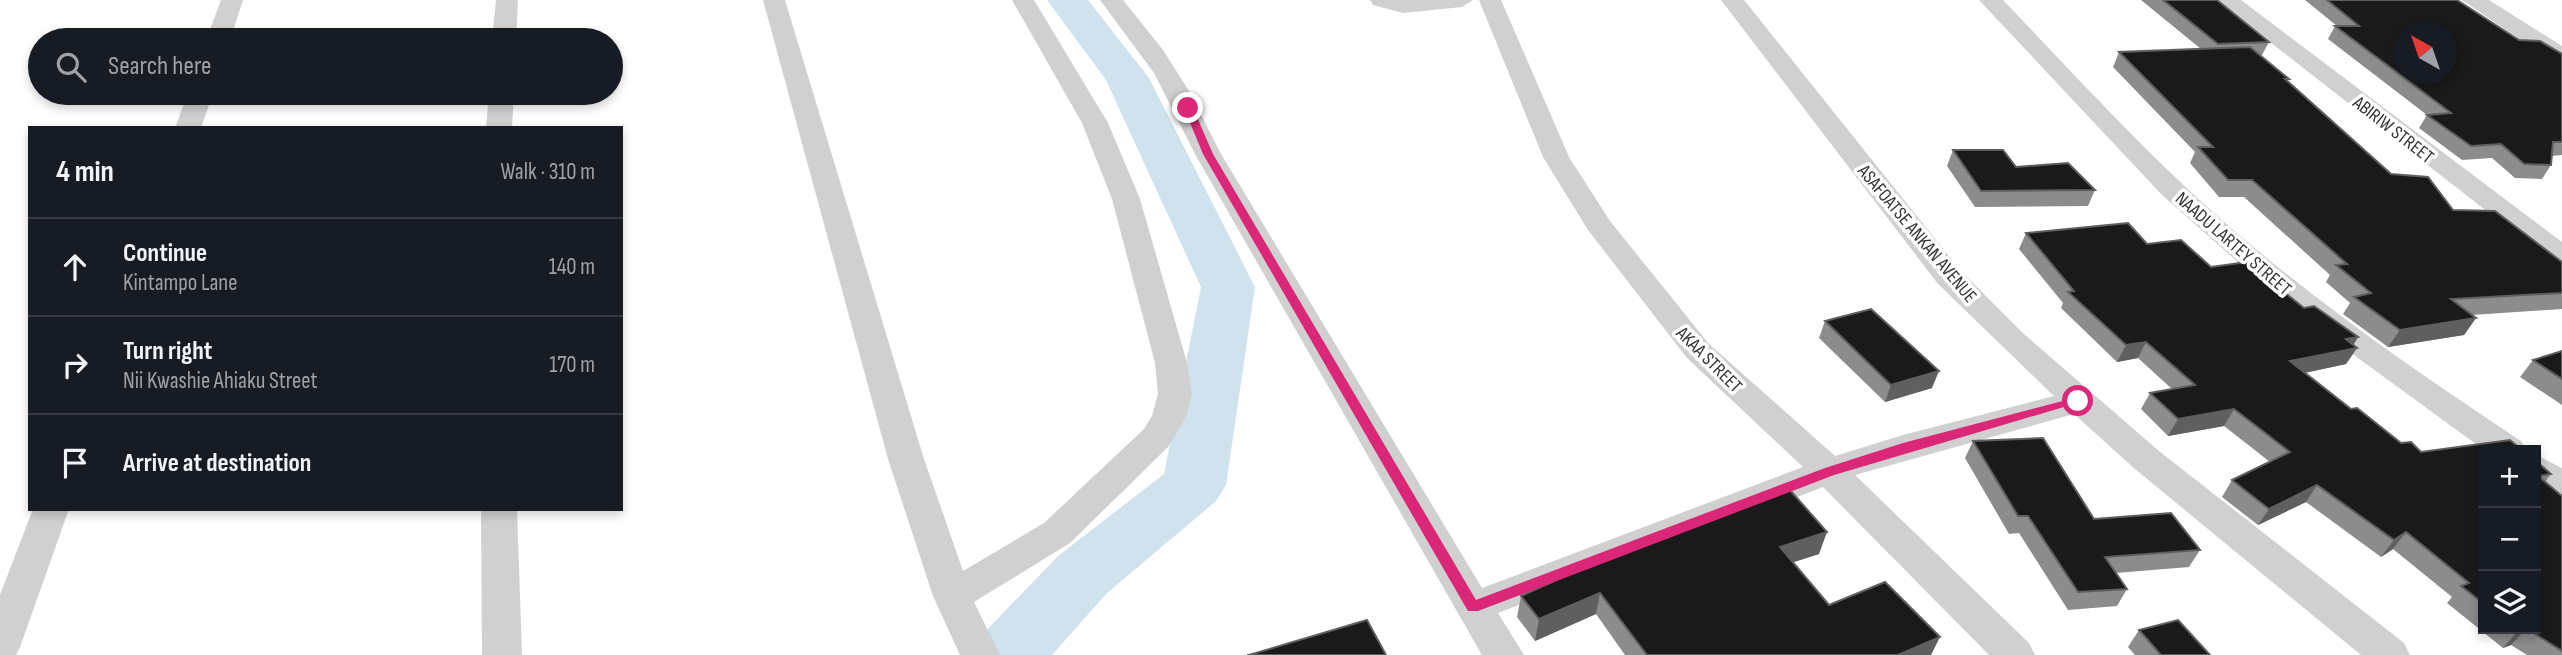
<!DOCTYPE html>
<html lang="en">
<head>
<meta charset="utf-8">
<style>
	:root { --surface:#171b24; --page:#242831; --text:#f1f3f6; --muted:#9ea1a6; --line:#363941 }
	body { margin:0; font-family:"Sofia Sans Condensed",sans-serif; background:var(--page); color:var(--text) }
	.controls { position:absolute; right:21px; bottom:21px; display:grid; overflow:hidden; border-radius:0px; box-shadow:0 4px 10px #0003 }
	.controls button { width:63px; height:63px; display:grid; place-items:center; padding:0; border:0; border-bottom:2px solid var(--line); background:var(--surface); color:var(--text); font:35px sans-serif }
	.compass { position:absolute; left:2394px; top:21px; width:63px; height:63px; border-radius:50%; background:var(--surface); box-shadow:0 4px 10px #0003; rotate:320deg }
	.stop { position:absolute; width:21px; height:21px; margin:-16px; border:5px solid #db2777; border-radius:50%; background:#fff }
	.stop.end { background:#db2777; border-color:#fff; box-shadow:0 2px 7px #0008 }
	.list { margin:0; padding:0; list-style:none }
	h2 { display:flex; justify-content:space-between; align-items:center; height:91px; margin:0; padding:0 28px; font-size:30px }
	h2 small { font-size:23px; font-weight:400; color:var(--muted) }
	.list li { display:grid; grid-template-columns:46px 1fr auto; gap:21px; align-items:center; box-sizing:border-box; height:98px; padding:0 28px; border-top:2px solid var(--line) }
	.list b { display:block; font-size:26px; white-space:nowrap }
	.list p { margin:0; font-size:23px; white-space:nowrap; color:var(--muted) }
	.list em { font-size:23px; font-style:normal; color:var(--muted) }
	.icon { flex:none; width:38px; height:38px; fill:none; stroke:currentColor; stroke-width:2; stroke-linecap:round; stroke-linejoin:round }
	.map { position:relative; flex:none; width:2562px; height:655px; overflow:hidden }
	.search { position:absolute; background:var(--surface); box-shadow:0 4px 10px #0003; left:28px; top:28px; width:595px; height:77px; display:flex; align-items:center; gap:18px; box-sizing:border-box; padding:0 24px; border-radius:38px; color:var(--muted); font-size:26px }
	.panel { position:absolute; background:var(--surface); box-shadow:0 4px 10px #0003; left:28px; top:126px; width:595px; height:385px; border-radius:0px }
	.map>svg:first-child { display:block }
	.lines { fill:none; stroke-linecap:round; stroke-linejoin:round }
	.river { fill:#cfe2ee; fill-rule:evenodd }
	.minor { fill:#d0d0d0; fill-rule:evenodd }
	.wall { fill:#8c8c8c }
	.shaded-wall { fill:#5f5f5f }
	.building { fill:#1a1a1a; stroke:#5f5f5f; stroke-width:2; fill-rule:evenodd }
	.route { fill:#db2777 }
	.labels { text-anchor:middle; stroke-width:7; stroke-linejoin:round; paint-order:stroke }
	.street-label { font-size:19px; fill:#333; stroke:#fff }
</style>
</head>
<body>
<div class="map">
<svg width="2562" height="655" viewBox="0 0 2562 655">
	<rect width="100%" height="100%" fill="#fff"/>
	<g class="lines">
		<path class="river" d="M1047,0H1088L1149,78L1255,287L1226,485L1216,501L1106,594L1052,655H972L983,634L1058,556L1164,474L1201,287L1106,80Z"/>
		<g class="minor">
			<path d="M221,0H243L230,40H206Z"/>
			<path d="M496,0H518L516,40H492Z"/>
			<path d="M763,0H785L924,459L963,571L1044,523L1144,429L1152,416L1158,394L1155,363L1112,199L1082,123L1012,0H1034L1108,123L1140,199L1187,363L1192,394L1186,417L1168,447L1070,543L974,602L1000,655H960L933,596L888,459Z"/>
			<path d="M1100,0H1123L1163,50L1189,91L1221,154L1482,588L1803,467L1687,358L1588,230L1543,157L1479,0H1501L1569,157L1610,221L1709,344L1835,456L1903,435L2054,396L1938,284L1721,0H1744L1960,270L2025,335L2159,451L2404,643L2410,655H2361L2135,469L2074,414L1855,475L2029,643L2035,655H1989L1823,487L1498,613L1524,655H1482L1195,154L1154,73Z"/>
			<path d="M1370,0H1473L1462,7L1403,13L1373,5Z"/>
			<path d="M1979,0H2003C2072,72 2140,147 2215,214C2311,299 2415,371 2521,441L2526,450H2484L2291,309L2162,195Z"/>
			<path d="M2216,0H2241L2562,242V265L2552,262Z"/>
			<path d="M2462,0H2489L2562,46V64L2553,62Z"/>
			<path d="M188,93H213L201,128H175Z"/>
			<path d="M489,93H514L512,128H486Z"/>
			<path d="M2536,455L2562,468V499L2536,486Z"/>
			<path d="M33,509H69L20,647L16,655H0V595Z"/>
			<path d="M481,509H517L522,655H482Z"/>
		</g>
	</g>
	<g class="wall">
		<path d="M2141,0H2217L2269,42L2262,55H2260L2289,79L2288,81L2391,174L2453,210L2562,262V309L2472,315L2476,318L2464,335L2388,347L2343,314L2350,303L2326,282L2330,275L2244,197H2219L2190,163L2195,152L2113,67L2119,52L2201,49Z"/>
		<path d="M2305,0H2457L2519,40L2562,54V155L2552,156L2551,165L2542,179L2515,178L2492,158L2462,160L2419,128L2427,115L2328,39L2335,26H2337Z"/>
		<path d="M1953,150L2016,167L2095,190L2088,206L1975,207L1947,166Z"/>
		<path d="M2026,233L2147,244L2211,267L2304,308L2358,337L2353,345L2357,348L2346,364L2305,373L2351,409L2401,443L2421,452L2483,450V629H2536V461L2551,474L2545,482L2562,496V655H2527L2511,645L2503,648L2447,603L2452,597L2393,549L2381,557L2306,502L2258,525L2222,497L2232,480L2270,462L2224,426L2168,436L2141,409L2150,393L2172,389L2138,358L2117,362L2061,308L2063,303L2019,249Z"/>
		<path d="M1825,321L1932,388L1885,402L1819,338Z"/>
		<path d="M2562,351V405L2520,377L2533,360Z"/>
		<path d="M1973,441L2094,519L2200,550L2189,567L2116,573L2127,589L2117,606L2068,610L2019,533L2009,534L1965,458Z"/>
		<path d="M1664,532L1819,554L1793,562L1829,605L1931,655H1625L1596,614L1535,641L1517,617L1521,596L1662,539Z"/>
		<path d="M2139,630L2210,655H2135L2128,647Z"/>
	</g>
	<g class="shaded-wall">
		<path d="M2476,318L2464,335L2388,347L2400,330Z"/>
		<path d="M2358,337L2351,349L2357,348L2346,364L2280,378L2290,361L2346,339Z"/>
		<path d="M2146,342L2138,358L2117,362L2126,345Z"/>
		<path d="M1939,371L1932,388L1885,402L1891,385Z"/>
		<path d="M2234,409L2224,426L2168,436L2178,419Z"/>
		<path d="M2317,485L2306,502L2258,525L2269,509Z"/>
		<path d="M1827,532L1819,554L1773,569L1780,547Z"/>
		<path d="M2406,532L2393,549L2381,557L2394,540Z"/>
		<path d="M1600,593L1596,614L1535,641L1539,619Z"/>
		<path d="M2526,629L2511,645L2503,648L2518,631Z"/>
		<path d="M1940,637L1931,655H1898Z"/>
	</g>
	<g class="building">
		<path d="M2163,0H2217L2269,42L2218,44Z"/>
		<path d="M2327,0H2457L2519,40L2540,41L2562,54V142H2553L2551,165L2524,164L2501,144L2471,146L2427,115L2451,113L2335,26H2359ZM2404,32H2446V74H2404Z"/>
		<path d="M2250,47L2289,79H2285L2391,174L2428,177L2453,210L2495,211L2562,262V293L2451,299L2476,318L2400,330L2354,297L2371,293L2336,265L2347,264L2252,180H2228L2198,147H2213L2119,52Z"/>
		<path d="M1953,150H2003L2016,167L2068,163L2095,190L1981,191Z"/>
		<path d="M2128,223L2147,244L2181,240L2211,267L2247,262L2304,308L2314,306L2358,337L2346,339L2357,348L2290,361L2351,409L2357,408L2401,443L2411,442L2421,452L2510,440L2522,450H2483V603L2461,586L2469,583L2406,532L2394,540L2317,485L2269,509L2232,480L2290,452L2234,409L2178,419L2150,393L2195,385L2146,342L2126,345L2068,292L2074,291L2026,233Z"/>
		<path d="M1871,309L1939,371L1891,385L1825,321Z"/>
		<path d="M2562,351V379L2533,360Z"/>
		<path d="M2043,438L2094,519L2171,513L2200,550L2105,557L2127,589L2078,592L2028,516H2018L1973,441Z"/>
		<path d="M2536,461L2551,474L2538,476L2562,496V651L2527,629H2536Z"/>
		<path d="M1789,489L1827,532L1780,547L1829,605L1885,582L1940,637L1898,655H1647L1600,593L1539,619L1521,596L1592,564L1668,537L1664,532Z"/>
		<path d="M1367,620L1386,655H1247H1249Z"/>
		<path d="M2178,620L2210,655H2161L2139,630Z"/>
	</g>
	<path class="route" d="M1188,105L1193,108L1213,154L1476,600L1825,468L1903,443L2078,397L2084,401L1834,475L1478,611H1468L1203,154L1184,108Z"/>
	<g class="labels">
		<g class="street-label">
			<text transform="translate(2394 129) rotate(38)" y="7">ABIRIW STREET</text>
			<text transform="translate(1918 233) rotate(50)" y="7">ASAFOATSE ANKAN AVENUE</text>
			<text transform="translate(2234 243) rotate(41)" y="7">NAADU LARTEY STREET</text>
			<text transform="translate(1710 359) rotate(45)" y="7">AKAA STREET</text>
		</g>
	</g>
</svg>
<div class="controls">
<button>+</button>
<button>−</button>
<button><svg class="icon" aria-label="layers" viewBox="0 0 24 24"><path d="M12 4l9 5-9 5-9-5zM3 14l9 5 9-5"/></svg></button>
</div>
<svg class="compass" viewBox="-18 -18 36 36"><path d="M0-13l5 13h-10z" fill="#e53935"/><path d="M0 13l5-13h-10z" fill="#9ea1a6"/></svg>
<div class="stop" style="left:2078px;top:401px"></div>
<div class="stop end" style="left:1188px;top:108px"></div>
<div class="search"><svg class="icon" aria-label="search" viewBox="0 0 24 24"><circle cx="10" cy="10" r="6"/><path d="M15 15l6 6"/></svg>Search here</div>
<section class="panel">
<h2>4 min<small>Walk · 310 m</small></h2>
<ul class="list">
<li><svg class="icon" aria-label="ahead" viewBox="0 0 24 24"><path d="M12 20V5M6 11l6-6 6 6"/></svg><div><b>Continue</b><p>Kintampo Lane</p></div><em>140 m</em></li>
<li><svg class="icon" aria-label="right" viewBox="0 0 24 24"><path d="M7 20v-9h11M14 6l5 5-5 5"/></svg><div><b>Turn right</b><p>Nii Kwashie Ahiaku Street</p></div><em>170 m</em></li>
<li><svg class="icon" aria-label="arrive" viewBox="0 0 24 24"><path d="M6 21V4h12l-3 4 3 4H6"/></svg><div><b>Arrive at destination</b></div></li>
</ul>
</section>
</div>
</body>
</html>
